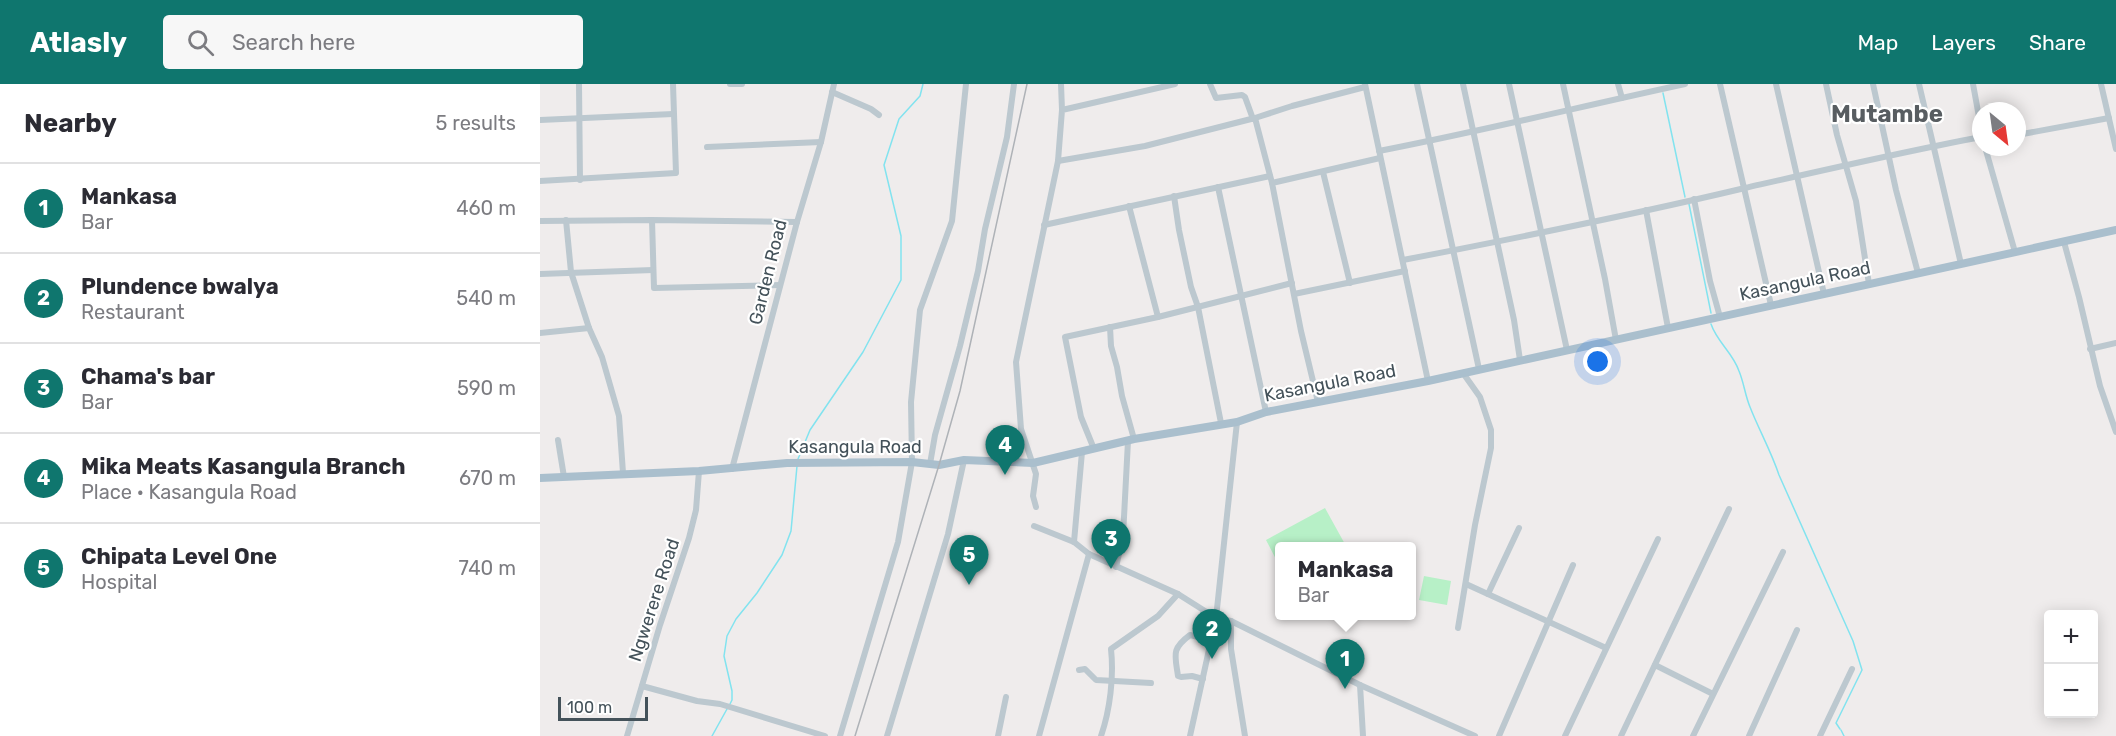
<!DOCTYPE html>
<html lang="en">
<head>
<meta charset="utf-8">
<style>
	:root { --surface:#fff; --page:#f7f7f7; --text:#2b2b33; --muted:#7c7c81; --line:#e1e1e2; --accent:#0f766e }
	body { margin:0; font-family:Rubik,sans-serif; background:var(--page); color:var(--text) }
	.controls { position:absolute; right:18px; bottom:18px; display:grid; overflow:hidden; border-radius:6px; box-shadow:0 3px 15px #0003 }
	.controls button { width:54px; height:54px; display:grid; place-items:center; padding:0; border:0; border-bottom:2px solid var(--line); background:var(--surface); color:var(--text); font:30px sans-serif }
	.compass { position:absolute; left:1432px; top:18px; width:54px; height:54px; border-radius:50%; background:var(--surface); box-shadow:0 3px 15px #0003; rotate:151deg }
	.scale { position:absolute; left:18px; bottom:15px; width:90px; box-sizing:border-box; padding-left:6px; border:3px solid #44525a; border-top:0; font-size:16px; line-height:21px; white-space:nowrap; color:#44525a; -webkit-text-stroke:4px #fff; paint-order:stroke }
	.you { position:absolute; left:1058px; top:278px; width:21px; height:21px; margin:-15px; border:4px solid #fff; border-radius:50%; background:#1a73e8; box-shadow:0 0 0 9px #1a73e833 }
	.badge { display:grid; place-items:center; width:39px; height:39px; border-radius:50%; background:var(--accent); color:#fff; font-size:20px; font-weight:700 }
	.pin { position:absolute; translate:-50% -50px; filter:drop-shadow(0 2px 3px #0008) }
	.pin::after { content:''; position:absolute; top:32px; width:21px; height:18px; background:inherit; clip-path:polygon(0 0,100% 0,50% 100%) }
	.popup { position:absolute; left:735px; top:458px; width:141px; height:78px; box-sizing:border-box; display:grid; place-content:center; border-radius:6px; background:var(--surface); filter:drop-shadow(0 2px 4px #0005); font-size:20px; white-space:nowrap; color:var(--muted) }
	.popup b { font-size:22px; color:var(--text) }
	.popup::after { content:''; position:absolute; left:50%; top:100%; margin-left:-12px; border:12px solid transparent; border-top-color:var(--surface) }
	.list { margin:0; padding:0; list-style:none }
	h2 { display:flex; justify-content:space-between; align-items:center; height:78px; margin:0; padding:0 24px; font-size:26px }
	h2 small { font-size:20px; font-weight:400; color:var(--muted) }
	.list li { display:grid; grid-template-columns:39px 1fr auto; gap:18px; align-items:center; box-sizing:border-box; height:90px; padding:0 24px; border-top:2px solid var(--line) }
	.list b { display:block; font-size:22px; white-space:nowrap }
	.list p { margin:0; font-size:20px; white-space:nowrap; color:var(--muted) }
	.list em { font-size:20px; font-style:normal; color:var(--muted) }
	.icon { flex:none; width:33px; height:33px; fill:none; stroke:currentColor; stroke-width:2; stroke-linecap:round; stroke-linejoin:round }
	.map { position:relative; flex:none; width:1576px; height:652px; overflow:hidden }
	header { display:flex; align-items:center; gap:36px; box-sizing:border-box; height:84px; padding:0 30px; background:var(--accent); color:#fff }
	header strong { font-size:28px }
	nav { display:flex; gap:33px; margin-inline-start:auto; font-size:21px }
	.search { width:420px; height:54px; background:var(--page); display:flex; align-items:center; gap:15px; box-sizing:border-box; padding:0 21px; border-radius:6px; color:var(--muted); font-size:22px }
	main { display:flex }
	aside { flex:1; background:var(--surface) }
	.map>svg:first-child { display:block }
	.green { fill:#b7f0c7 }
	.lines { fill:none; stroke-linecap:round; stroke-linejoin:round }
	.stream { stroke:#82e3ef; stroke-width:1.5 }
	.minor { stroke:#bcc8cf; stroke-width:6 }
	.major { stroke:#aabfcd; stroke-width:8 }
	.rail { stroke:#aeb2b7; stroke-width:1.5 }
	.labels { text-anchor:middle; stroke-width:4.5; stroke-linejoin:round; paint-order:stroke }
	.street-label { font-size:18px; fill:#44525a; stroke:#fff }
	.district-label { font-size:24px; font-weight:bold; fill:#585d61; stroke:#fff }
</style>
</head>
<body>
<header>
<strong>Atlasly</strong>
<div class="search"><svg class="icon" aria-label="search" viewBox="0 0 24 24"><circle cx="10" cy="10" r="6"/><path d="M15 15l6 6"/></svg>Search here</div>
<nav><a>Map</a><a>Layers</a><a>Share</a></nav>
</header>
<main>
<aside>
<h2>Nearby<small>5 results</small></h2>
<ul class="list">
<li><span class="badge">1</span><div><b>Mankasa</b><p>Bar</p></div><em>460 m</em></li>
<li><span class="badge">2</span><div><b>Plundence bwalya</b><p>Restaurant</p></div><em>540 m</em></li>
<li><span class="badge">3</span><div><b>Chama's bar</b><p>Bar</p></div><em>590 m</em></li>
<li><span class="badge">4</span><div><b>Mika Meats Kasangula Branch</b><p>Place · Kasangula Road</p></div><em>670 m</em></li>
<li><span class="badge">5</span><div><b>Chipata Level One</b><p>Hospital</p></div><em>740 m</em></li>
</ul>
</aside>
<div class="map">
<svg width="1576" height="652" viewBox="0 0 1576 652">
	<rect width="100%" height="100%" fill="#efecec"/>
	<g class="green">
		<path d="M785,424L806,462H739V481L726,456Z"/>
		<path d="M884,492L911,497L907,521L879,516Z"/>
	</g>
	<g class="lines">
		<g class="stream">
			<path d="M1123,9L1145,113"/>
			<path d="M1149,120L1171,229"/>
			<path d="M1171,240C1177,258 1193,269 1199,287C1204,299 1205,311 1210,323C1219,346 1231,367 1239,391L1313,557L1322,586L1296,639L1300,645"/>
			<path d="M258,375L270,346L323,268L361,196V152L344,81L359,35L380,12L383,0"/>
			<path d="M190,620L192,616V607L184,572L187,552L196,535L217,509L242,471L251,447L257,382"/>
			<path d="M1301,646L1304,652"/>
			<path d="M172,652L187,625"/>
		</g>
		<g class="minor">
			<path d="M39,0L40,96"/>
			<path d="M190,0H202"/>
			<path d="M521,0L522,26"/>
			<path d="M670,0L676,14L702,11L705,13L713,35"/>
			<path d="M825,0L888,297"/>
			<path d="M877,0L939,285"/>
			<path d="M923,0L974,236L980,276"/>
			<path d="M969,0L1027,266"/>
			<path d="M1023,0L1065,195L1076,256"/>
			<path d="M1078,0L1082,14"/>
			<path d="M1180,0L1231,221"/>
			<path d="M1236,0L1284,210"/>
			<path d="M1286,0L1297,51L1316,117L1329,200"/>
			<path d="M1333,0L1356,106L1378,189"/>
			<path d="M1379,0L1421,180"/>
			<path d="M1433,0L1441,44"/>
			<path d="M1561,0L1576,65"/>
			<path d="M292,8L331,25L339,31"/>
			<path d="M715,34L752,22L825,3"/>
			<path d="M0,36L133,30"/>
			<path d="M1477,51L1569,34"/>
			<path d="M167,63L281,58"/>
			<path d="M1445,63L1475,168"/>
			<path d="M839,67C942,47 1043,22 1145,0"/>
			<path d="M518,77L605,62L715,34L732,99"/>
			<path d="M783,88L810,199"/>
			<path d="M0,97L136,89L133,0"/>
			<path d="M678,103L726,328"/>
			<path d="M634,112L639,146L651,203L658,223L681,339"/>
			<path d="M1154,115L1170,197L1180,233"/>
			<path d="M589,122L618,233"/>
			<path d="M1106,126L1128,244"/>
			<path d="M26,136L31,188L49,244L62,273L79,332L83,389"/>
			<path d="M112,136L114,204L240,201"/>
			<path d="M0,137L112,136L257,138"/>
			<path d="M504,141L730,92"/>
			<path d="M1524,158L1539,213L1560,302L1576,348"/>
			<path d="M863,176C977,154 1092,131 1205,104C1284,86 1362,68 1441,53"/>
			<path d="M0,190L113,186"/>
			<path d="M754,210L865,187"/>
			<path d="M570,243L571,262L577,283L582,312L594,355"/>
			<path d="M0,249L49,244"/>
			<path d="M1550,265L1576,259"/>
			<path d="M778,318L761,247L732,99L840,74"/>
			<path d="M18,356L24,393"/>
			<path d="M554,365L541,333L525,253L618,233L752,199"/>
			<path d="M390,380L395,351L420,262L438,187L445,145L467,53L474,0"/>
			<path d="M192,385L257,138L281,58L294,0"/>
			<path d="M496,423L493,412L496,390L481,345L476,278L518,77L522,26L635,0"/>
			<path d="M494,442L534,458L549,470"/>
			<path d="M534,458L542,368"/>
			<path d="M576,483L583,452L588,357"/>
			<path d="M926,500L1066,564"/>
			<path d="M948,510L979,444"/>
			<path d="M691,537V565L705,652"/>
			<path d="M918,544L935,441L951,364V346L940,313L923,289"/>
			<path d="M1115,581L1173,610"/>
			<path d="M539,586L545,585L556,596L611,599"/>
			<path d="M663,595L652,592L641,593L638,592C635,571 631,565 650,551L671,556"/>
			<path d="M820,601L823,652"/>
			<path d="M102,602L157,617L180,620L285,652"/>
			<path d="M87,652L120,541L149,454L156,426L159,387"/>
			<path d="M300,652L358,458L372,378L371,318L380,226L412,137L426,0"/>
			<path d="M347,652L408,450L424,376"/>
			<path d="M458,652L466,613"/>
			<path d="M499,652L549,470L638,510L676,534L691,537L820,601L935,652"/>
			<path d="M561,652C570,626 574,593 571,565L618,532L638,510"/>
			<path d="M650,652L676,534L697,338"/>
			<path d="M959,652L1033,481"/>
			<path d="M1025,652L1118,455"/>
			<path d="M1081,652L1189,425"/>
			<path d="M1153,652L1243,468"/>
			<path d="M1209,652L1257,546"/>
			<path d="M1280,652L1312,585"/>
		</g>
		<path class="major" d="M0,394L159,387L247,379L372,378L399,381L424,376L493,379L594,355L697,338L726,328L888,297L1576,146"/>
		<path class="rail" d="M315,652L399,381L420,307L487,0"/>
	</g>
	<g class="labels">
		<g class="street-label">
			<text transform="translate(228 188) rotate(-76)" y="6">Garden Road</text>
			<text transform="translate(1265 197) rotate(-12)" y="6">Kasangula Road</text>
			<text transform="translate(790 299) rotate(-11)" y="6">Kasangula Road</text>
			<text x="315" y="369">Kasangula Road</text>
			<text transform="translate(114 516) rotate(-72)" y="6">Ngwerere Road</text>
		</g>
		<g class="district-label">
			<text x="1347" y="38">Mutambe</text>
		</g>
	</g>
</svg>
<div class="controls">
<button>+</button>
<button>−</button>
</div>
<svg class="compass" viewBox="-18 -18 36 36"><path d="M0-13l5 13h-10z" fill="#e53935"/><path d="M0 13l5-13h-10z" fill="#7c7c81"/></svg>
<div class="scale">100 m</div>
<div class="you"></div>
<div class="pin badge" style="left:805px;top:605px">1</div>
<div class="popup"><b>Mankasa</b>Bar</div>
<div class="pin badge" style="left:672px;top:575px">2</div>
<div class="pin badge" style="left:571px;top:485px">3</div>
<div class="pin badge" style="left:465px;top:391px">4</div>
<div class="pin badge" style="left:429px;top:501px">5</div>
</div>
</main>
</body>
</html>
